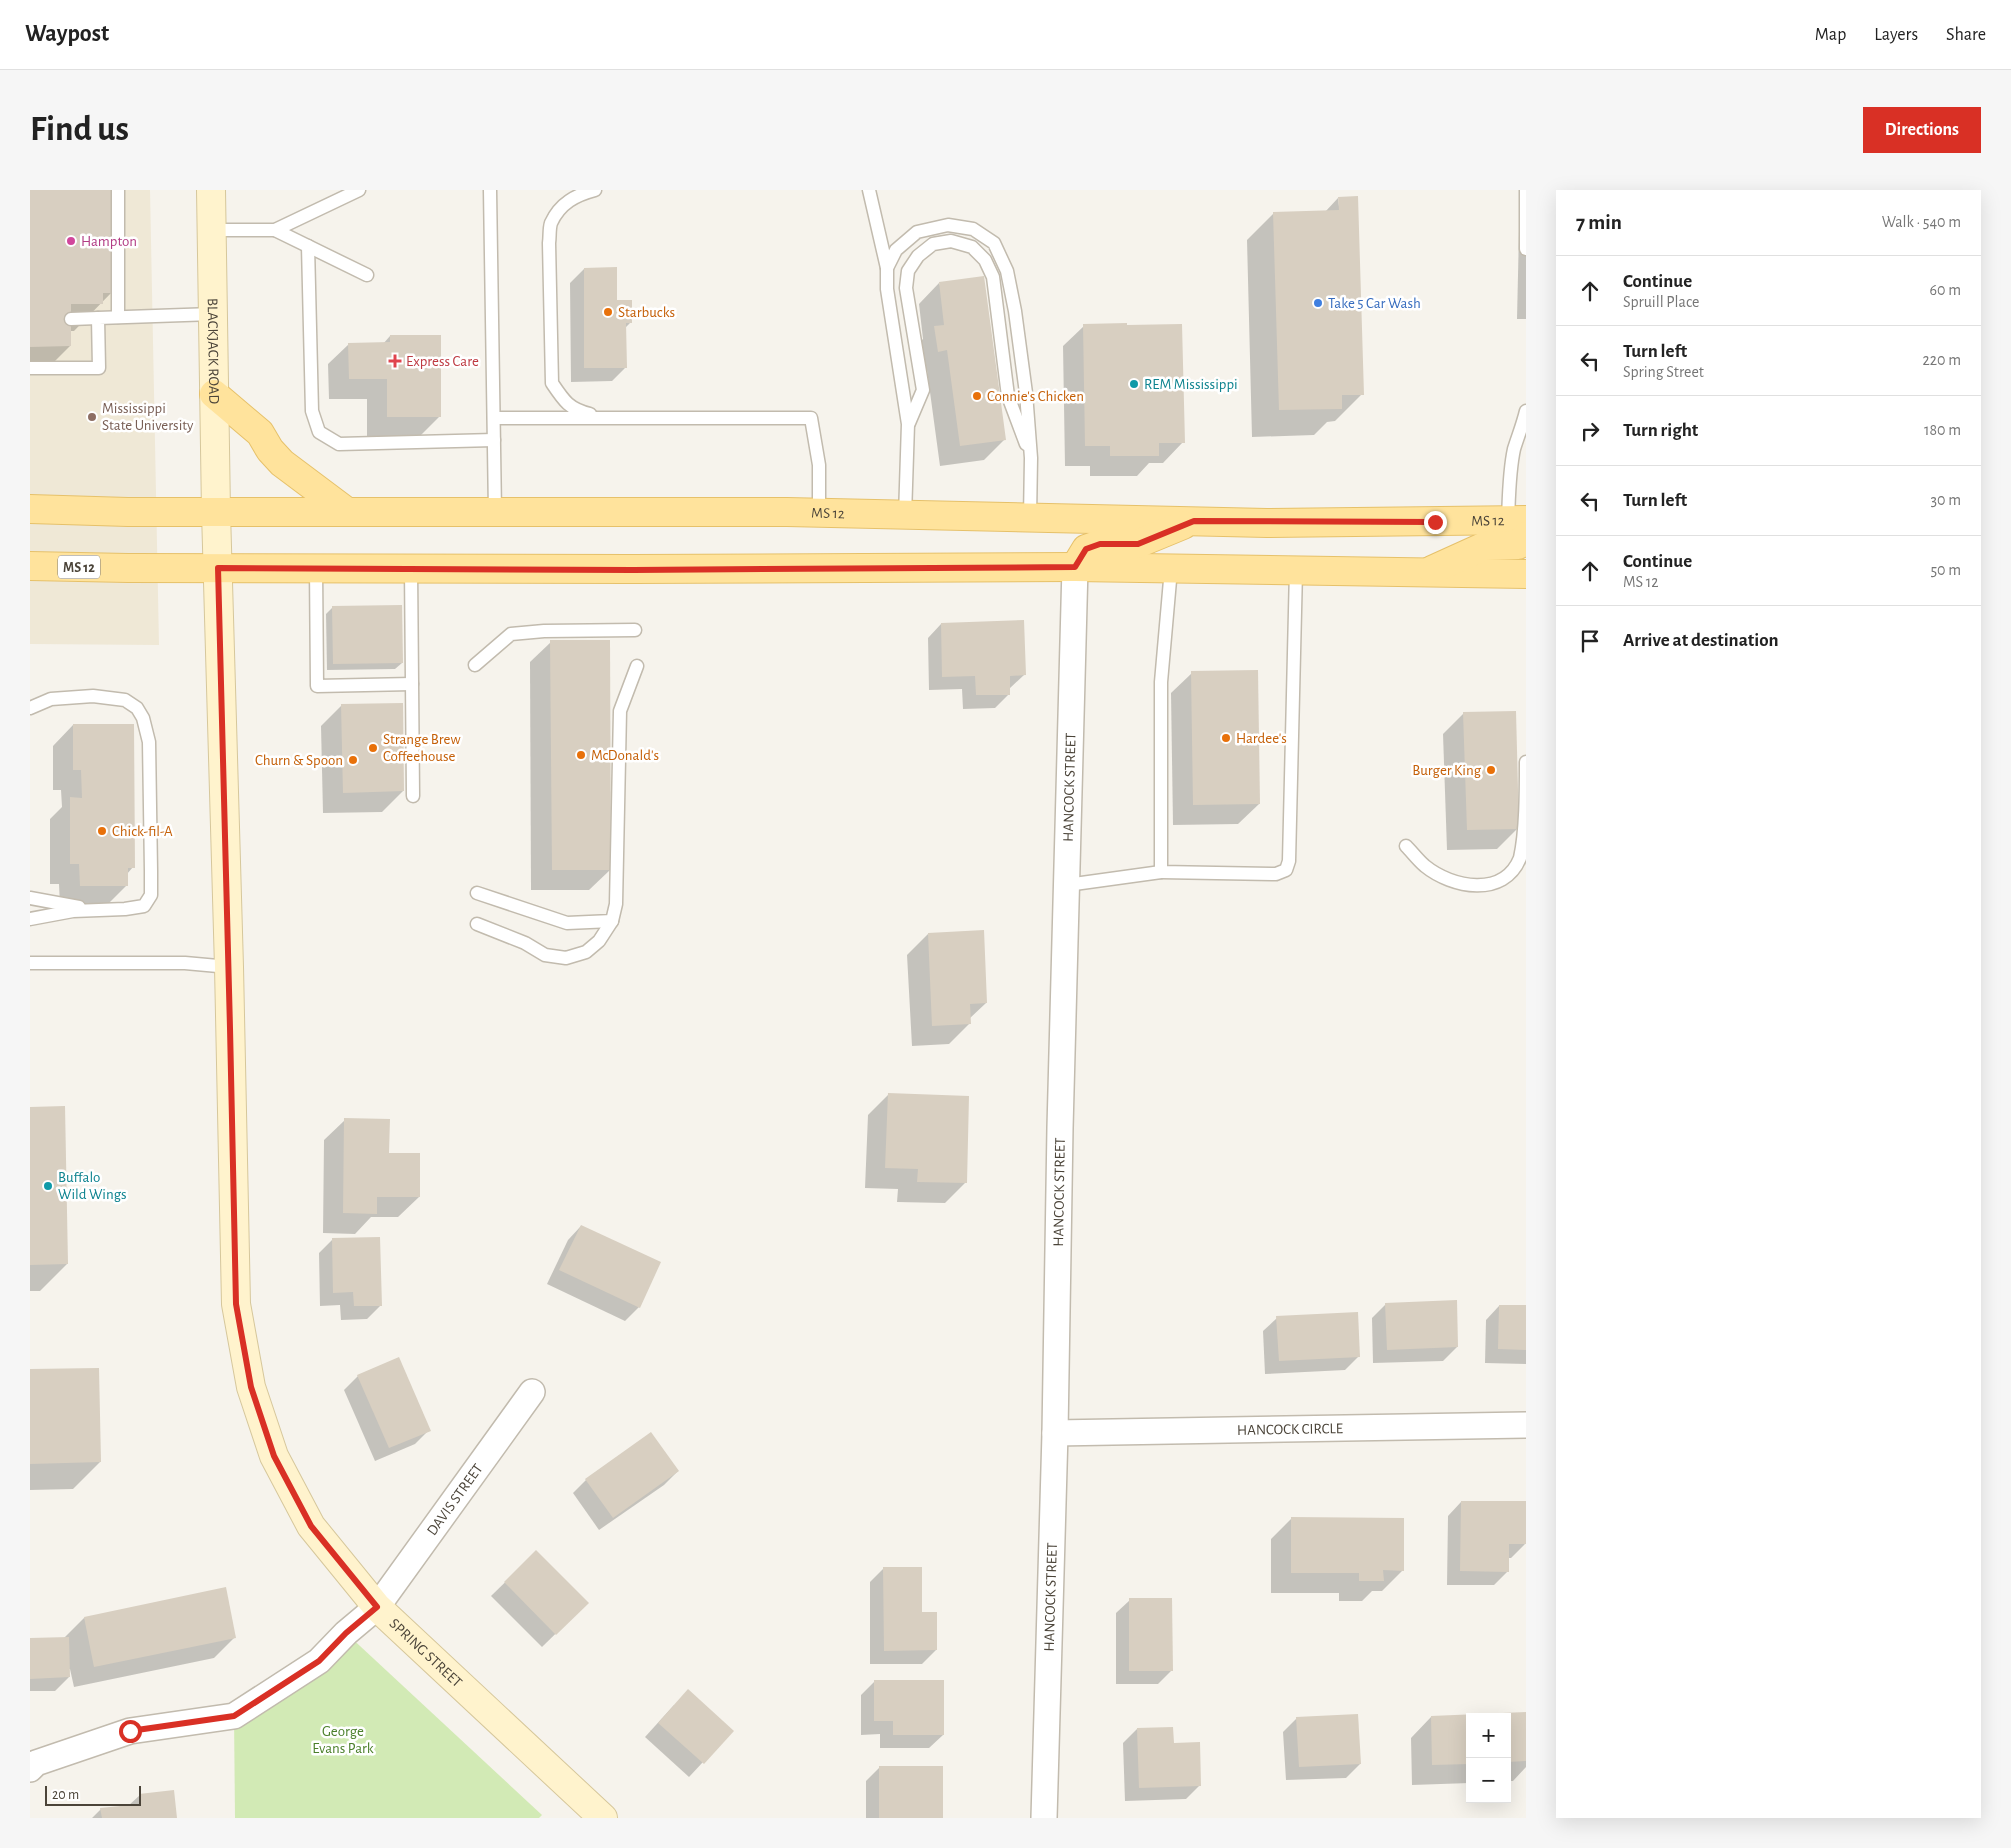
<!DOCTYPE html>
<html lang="en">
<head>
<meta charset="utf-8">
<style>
	:root { --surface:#fff; --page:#f6f6f6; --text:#222; --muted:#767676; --line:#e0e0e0; --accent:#d93025 }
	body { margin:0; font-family:"Alegreya Sans",sans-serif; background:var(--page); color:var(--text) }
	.controls { position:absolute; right:15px; bottom:15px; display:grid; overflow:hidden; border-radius:0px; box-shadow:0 5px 20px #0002 }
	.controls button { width:45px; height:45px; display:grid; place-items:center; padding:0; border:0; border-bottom:1px solid var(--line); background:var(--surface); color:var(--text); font:25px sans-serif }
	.scale { position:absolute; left:15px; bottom:12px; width:96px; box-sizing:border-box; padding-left:5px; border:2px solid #4b4439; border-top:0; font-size:14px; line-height:18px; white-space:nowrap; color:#4b4439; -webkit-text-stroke:4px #fff; paint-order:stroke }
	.stop { position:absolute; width:15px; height:15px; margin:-11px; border:4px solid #d93025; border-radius:50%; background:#fff }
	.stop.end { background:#d93025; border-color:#fff; box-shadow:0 1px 5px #0008 }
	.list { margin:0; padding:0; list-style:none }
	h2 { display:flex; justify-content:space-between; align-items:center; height:65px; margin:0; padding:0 20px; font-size:21px }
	h2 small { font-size:16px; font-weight:400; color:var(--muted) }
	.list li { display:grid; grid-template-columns:32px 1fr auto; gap:15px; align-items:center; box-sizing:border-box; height:70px; padding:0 20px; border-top:1px solid var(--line) }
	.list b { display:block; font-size:19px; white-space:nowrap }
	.list p { margin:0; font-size:16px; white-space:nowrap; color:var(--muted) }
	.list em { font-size:16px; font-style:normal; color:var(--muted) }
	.icon { flex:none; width:28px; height:28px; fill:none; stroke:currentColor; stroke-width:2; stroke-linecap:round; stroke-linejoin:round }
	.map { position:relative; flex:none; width:1496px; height:1628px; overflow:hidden; border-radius:0px }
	header { display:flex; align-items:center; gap:30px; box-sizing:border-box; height:70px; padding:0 25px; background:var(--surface); border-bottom:1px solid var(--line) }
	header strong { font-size:24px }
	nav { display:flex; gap:28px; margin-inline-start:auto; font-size:18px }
	.intro { display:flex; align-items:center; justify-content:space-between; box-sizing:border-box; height:120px; padding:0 30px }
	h1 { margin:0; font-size:35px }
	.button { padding:12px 22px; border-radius:0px; background:var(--accent); color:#fff; font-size:18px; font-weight:700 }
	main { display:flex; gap:30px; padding:0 30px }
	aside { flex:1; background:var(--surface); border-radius:0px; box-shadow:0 5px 20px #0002 }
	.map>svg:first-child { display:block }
	.education { fill:#efe8d6 }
	.green { fill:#d2eab5 }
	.shadow { fill:#0003 }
	.building { fill:#d8cfc1 }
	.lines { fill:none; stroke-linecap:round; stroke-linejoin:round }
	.lane-casing { stroke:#c2bbae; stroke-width:15 }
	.street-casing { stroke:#c2bbae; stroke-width:28 }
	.secondary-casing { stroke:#d6c79b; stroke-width:30 }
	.primary-casing { stroke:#e6c16a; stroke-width:30 }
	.lane { stroke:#fff; stroke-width:12 }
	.street { stroke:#fff; stroke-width:25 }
	.secondary { stroke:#fff3cd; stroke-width:28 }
	.primary { stroke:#ffe39c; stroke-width:28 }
	.route { stroke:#d93025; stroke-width:6 }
	.hotel-dot { fill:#d1479c; stroke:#fff; stroke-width:2 }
	.shop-dot { fill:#3f7fe0; stroke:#fff; stroke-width:2 }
	.food-dot { fill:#e8710a; stroke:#fff; stroke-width:2 }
	.health-dot { fill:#e0444e; stroke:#fff; stroke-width:2 }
	.culture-dot { fill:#0f9aa8; stroke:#fff; stroke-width:2 }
	.education-dot { fill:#8d6e63; stroke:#fff; stroke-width:2 }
	.labels { text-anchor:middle; stroke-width:5; stroke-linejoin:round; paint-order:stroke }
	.shield { fill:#fff; stroke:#817c74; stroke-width:1 }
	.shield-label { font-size:14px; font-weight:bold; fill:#4b4439 }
	.hotel-label { font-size:15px; fill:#b23c85; stroke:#fff; text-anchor:start }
	.shop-label { font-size:15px; fill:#366cbe; stroke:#fff; text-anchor:start }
	.food-label { font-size:15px; fill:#c56008; stroke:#fff; text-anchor:start }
	.street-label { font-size:15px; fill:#4b4439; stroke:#fff }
	.health-label { font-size:15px; fill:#be3a42; stroke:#fff; text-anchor:start }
	.culture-label { font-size:15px; fill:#0d838f; stroke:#fff; text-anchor:start }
	.education-label { font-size:15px; fill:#785e54; stroke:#fff; text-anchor:start }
	.park-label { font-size:15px; fill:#4a7f2a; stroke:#fff }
</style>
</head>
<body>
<header>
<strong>Waypost</strong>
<nav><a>Map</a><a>Layers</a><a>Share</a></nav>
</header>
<div class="intro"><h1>Find us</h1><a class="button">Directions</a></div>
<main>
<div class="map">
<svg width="1496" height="1628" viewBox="0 0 1496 1628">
	<rect width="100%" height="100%" fill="#f6f3ec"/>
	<path class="education" d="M0,0H120L129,455L0,454Z"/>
	<path class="green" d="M316,1443L512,1625L509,1628H205L204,1526Z"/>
	<g class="shadow">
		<path d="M0,0H81L82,102L44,141H39L40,156L13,183H0Z"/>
		<path d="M1308,8L1332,204L1305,231L1297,232L1284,245L1222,247L1217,50L1244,23L1295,22Z"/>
		<path d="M1496,34V129H1487L1489,41Z"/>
		<path d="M554,79L586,111L600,133L595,138V178L582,191L541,192L540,93Z"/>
		<path d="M909,93L974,250L954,270L910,276L897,180L887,181L884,158L893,149L889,114Z"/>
		<path d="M1054,136L1153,252L1133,273H1119L1107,286H1060V276H1035L1033,156Z"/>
		<path d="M360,146L410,226L389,247H337V209H299L298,174L319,154H353Z"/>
		<path d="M303,417L372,473L365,479L297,480L296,424Z"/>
		<path d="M911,434L994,485L979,499V504L965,518L933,519L932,499L899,500L898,448Z"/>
		<path d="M521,452L580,680L559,700H501L500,472Z"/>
		<path d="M1162,483L1229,614L1208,634L1143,635L1141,503Z"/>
		<path d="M312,515L373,601L352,622L293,623L291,536Z"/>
		<path d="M1434,523L1488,638L1467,659L1417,660L1413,544Z"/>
		<path d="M43,535L103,677L97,684L96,696L76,716H30L29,694H20V629L32,617L31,600H23V556Z"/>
		<path d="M898,744L956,813L939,829V834L919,854L882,856L877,765Z"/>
		<path d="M858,905L936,992L915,1013L867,1012L868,999L835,998L838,925Z"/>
		<path d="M0,918L37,1074L10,1101H0Z"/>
		<path d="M315,930L358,964L389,1007L368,1027H341L325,1044L293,1043L294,950Z"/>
		<path d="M551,1036L609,1117L595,1131L517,1094L538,1050Z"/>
		<path d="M302,1050L351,1115L337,1129L311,1130L310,1115L290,1116L289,1063Z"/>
		<path d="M1356,1114L1427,1157L1413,1171L1343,1173L1342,1128Z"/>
		<path d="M1469,1116L1496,1117V1174L1455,1173L1456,1130Z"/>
		<path d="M1247,1128L1329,1166L1315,1180L1235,1184L1233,1141Z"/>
		<path d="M0,1180L70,1272L43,1299L0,1300Z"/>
		<path d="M328,1186L399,1240L385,1254L345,1271L314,1200Z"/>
		<path d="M648,1281L634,1295L569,1340L543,1303L556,1290Z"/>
		<path d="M1431,1312L1495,1354L1481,1368H1478V1381L1464,1395H1417L1418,1326Z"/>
		<path d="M1262,1328L1373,1380L1352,1401H1342L1332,1411H1309V1403H1241V1349Z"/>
		<path d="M506,1362L557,1413L512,1457L461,1406Z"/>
		<path d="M854,1378L891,1423L906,1460L892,1474H840V1392Z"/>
		<path d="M1100,1410L1142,1480L1128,1494H1086V1423Z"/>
		<path d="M54,1428L205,1447L184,1468L44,1497L40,1479H38L39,1487L25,1501H0V1450L33,1449Z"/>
		<path d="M845,1491L913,1545L899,1558H850V1544L831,1545V1505Z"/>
		<path d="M644,1515L702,1541L659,1587L615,1547Z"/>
		<path d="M1496,1524V1577L1483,1591H1477V1527H1440V1593L1382,1595L1381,1548L1401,1527Z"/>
		<path d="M1267,1528L1330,1574L1316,1588L1256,1590L1253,1542Z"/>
		<path d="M1107,1539L1143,1554L1170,1595L1156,1609L1095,1611L1093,1553Z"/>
		<path d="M850,1577L912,1628H836V1591Z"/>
		<path d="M110,1605L146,1628H62L71,1619L98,1616Z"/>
	</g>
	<g class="building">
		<path d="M0,0H82L83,103H73V114H41V156L0,157Z"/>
		<path d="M1328,6L1334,205H1312V219L1249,220L1243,22L1309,20L1308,7Z"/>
		<path d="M587,77V110H602V133H596L597,178H554V78Z"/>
		<path d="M954,86L976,250L930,256L917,160L908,162L904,136L914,135L909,92Z"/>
		<path d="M1097,133V135L1152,134L1155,253H1129V266H1080V256H1055L1053,134Z"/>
		<path d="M360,145H411V227H357V189H319L318,153L360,152Z"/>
		<path d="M372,415L373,473L303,474L302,416Z"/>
		<path d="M994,430L996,485L980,486V505H946L945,486L912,487L911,433Z"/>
		<path d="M520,450H580L581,680H522Z"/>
		<path d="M1228,480L1230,614L1163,615L1161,481Z"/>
		<path d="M373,513L374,601L313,603L311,514Z"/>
		<path d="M1486,521L1489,639L1437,640L1433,522Z"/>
		<path d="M43,534H104L105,678H98V696H50L49,674H40V607L52,608L51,580H43Z"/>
		<path d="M954,740L957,813L940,814L941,834L902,836L898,743Z"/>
		<path d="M858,903L939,906L937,993L887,992L888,979L855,978Z"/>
		<path d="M35,916L38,1074L0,1075V917Z"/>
		<path d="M314,928L360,929L359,963H390V1007H347V1024L313,1023Z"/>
		<path d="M551,1035L631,1072L610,1118L529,1080Z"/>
		<path d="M350,1047L352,1116H324L323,1102L303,1103L302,1048Z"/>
		<path d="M1427,1110L1428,1157L1357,1160L1355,1113Z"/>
		<path d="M1469,1115H1496V1160L1468,1159Z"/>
		<path d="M1328,1122L1330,1167L1249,1171L1246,1126Z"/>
		<path d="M369,1167L401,1241L359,1258L327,1185Z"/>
		<path d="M69,1178L71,1272L0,1274V1179Z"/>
		<path d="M621,1242L649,1281L583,1328L555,1289Z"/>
		<path d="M1431,1311H1496V1354H1479V1382L1430,1381Z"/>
		<path d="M1261,1327L1374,1328V1381L1353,1380L1354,1391H1329V1383H1261Z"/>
		<path d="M506,1360L559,1413L526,1445L474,1392Z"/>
		<path d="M853,1377H892V1422H907V1460L854,1461Z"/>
		<path d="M196,1397L206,1448L64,1477L54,1427Z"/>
		<path d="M1099,1408H1142L1143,1481H1099Z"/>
		<path d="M39,1447L40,1487L0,1489V1448Z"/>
		<path d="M844,1490H914V1545H863V1531H844Z"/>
		<path d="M658,1499L704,1541L674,1574L628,1533Z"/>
		<path d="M1496,1522V1571L1477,1572V1527H1440V1574L1402,1575L1401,1526Z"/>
		<path d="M1328,1524L1331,1574L1269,1577L1266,1527Z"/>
		<path d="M1143,1537L1144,1553L1170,1552L1171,1596L1109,1598L1107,1538Z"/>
		<rect x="849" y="1576" width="64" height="52"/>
		<path d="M144,1600L147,1628H72L70,1618L111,1614L109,1604Z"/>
	</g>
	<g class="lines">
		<g class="lane-casing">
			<g id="lane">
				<path d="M88,0V127"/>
				<path d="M460,0L465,322"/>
				<path d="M839,0L857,78"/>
				<path d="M1496,0V59"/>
				<path d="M181,40H245L329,0"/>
				<path d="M245,40L337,85"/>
				<path d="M278,56L282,221L289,242L309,254L464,250"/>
				<path d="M41,129L68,128"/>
				<path d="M0,178H69L68,128L183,124"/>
				<path d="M560,224C539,219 534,211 522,193L519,53C520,47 519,39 521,33C530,13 546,5 565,0"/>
				<path d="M464,228H781L789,275V323"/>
				<path d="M879,233L893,200L876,98L878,81L888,66L903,54L921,51L942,57L955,70L963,87L978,206L996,254"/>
				<path d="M875,326L878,234L857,99V78L866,60L887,42L918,35L943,39L964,53L977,81L985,121L996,203L1001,268L1000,328"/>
				<path d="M1478,330C1479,306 1479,282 1484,259C1488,246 1493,234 1496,221"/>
				<path d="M286,378L287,496L382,494"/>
				<path d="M381,378L383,606"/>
				<path d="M1141,379L1131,492V682L1246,684L1256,680L1259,671L1266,380"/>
				<path d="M445,475L481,444L514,441L605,440"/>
				<path d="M0,518L21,509L63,506L95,510L107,518L113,528L119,552L121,681V705L114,716L95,719L43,721L0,729"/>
				<path d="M1376,656C1382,662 1388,670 1395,676C1422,698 1474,708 1490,668C1496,641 1496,601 1496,572"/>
				<path d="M1037,695L1131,682"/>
				<path d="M447,703L537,733L582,731L586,714L590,521L607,476"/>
				<path d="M0,708L49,717"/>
				<path d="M447,734L495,753L515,765L536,768L556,762L569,751L582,731"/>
				<path d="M0,773H155L199,777"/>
			</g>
		</g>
		<g class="street-casing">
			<g id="street">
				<path id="s1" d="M1025,1243L1496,1235"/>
				<path id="s2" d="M0,1579L6,1573L100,1541L204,1526L289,1471L316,1443L347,1417L502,1202"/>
				<path id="s3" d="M1014,1628L1025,1243L1030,938L1045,377"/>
			</g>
		</g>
		<g class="secondary-casing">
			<g id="secondary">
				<path id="s4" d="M181,0L186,322L199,777L206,1114L221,1197L244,1266L281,1336L347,1417L573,1628"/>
			</g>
		</g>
		<g class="primary-casing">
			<g id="primary">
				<path d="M184,204L230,243L240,260L252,273L316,321"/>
				<path id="s5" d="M0,319L98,322H757L1237,333L1496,330"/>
				<path d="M0,376L98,378L603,379L1045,377L1496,384"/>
				<path d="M1045,377L1056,359L1070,354H1107L1153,335"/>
				<path d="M1402,380L1455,356L1488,355L1496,346"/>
			</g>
		</g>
		<use href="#lane" class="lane"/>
		<use href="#street" class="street"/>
		<use href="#secondary" class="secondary"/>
		<use href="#primary" class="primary"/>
	</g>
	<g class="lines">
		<path class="route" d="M100,1541L204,1526L289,1471L316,1443L347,1417L281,1336L244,1266L221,1197L206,1114L200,838L188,378L603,380L1045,377L1056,359L1070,354H1108L1164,331L1405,332"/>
	</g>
	<circle class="hotel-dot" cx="41" cy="51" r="5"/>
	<circle class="shop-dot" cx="1288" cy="113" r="5"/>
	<g class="food-dot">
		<circle cx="578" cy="122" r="5"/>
		<circle cx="947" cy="206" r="5"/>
		<circle cx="1196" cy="548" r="5"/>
		<circle cx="343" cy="558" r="5"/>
		<circle cx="551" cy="565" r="5"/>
		<circle cx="323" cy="570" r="5"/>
		<circle cx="1461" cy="580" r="5"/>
		<circle cx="72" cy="641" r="5"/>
	</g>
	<path class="health-dot" d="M362.5 163.5h5v5h5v5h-5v5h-5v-5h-5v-5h5z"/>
	<g class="culture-dot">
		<circle cx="1104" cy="194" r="5"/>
		<circle cx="18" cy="996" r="5"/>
	</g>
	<circle class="education-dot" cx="62" cy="227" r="5"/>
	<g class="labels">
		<rect class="shield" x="28" y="365.5" width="42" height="23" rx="4"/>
		<g class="shield-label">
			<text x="49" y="382">MS 12</text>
		</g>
		<g class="hotel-label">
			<text x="51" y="56">Hampton</text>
		</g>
		<g class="shop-label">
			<text x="1298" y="118">Take 5 Car Wash</text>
		</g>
		<g class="food-label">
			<text x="588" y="127">Starbucks</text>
			<text x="957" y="211">Connie's Chicken</text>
			<text x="1206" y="553">Hardee's</text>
			<text x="353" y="554">Strange Brew<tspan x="353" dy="17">Coffeehouse</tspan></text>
			<text x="561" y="570">McDonald's</text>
			<text x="313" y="575" text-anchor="end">Churn &amp; Spoon</text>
			<text x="1451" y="585" text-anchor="end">Burger King</text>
			<text x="82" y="646">Chick-fil-A</text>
		</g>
		<g class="street-label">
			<text dy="5" stroke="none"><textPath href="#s4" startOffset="161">BLACKJACK ROAD</textPath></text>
			<text dy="5" stroke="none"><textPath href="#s5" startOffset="798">MS 12</textPath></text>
			<text dy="5" stroke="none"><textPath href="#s5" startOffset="1458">MS 12</textPath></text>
			<text dy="5" stroke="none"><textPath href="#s3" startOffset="1031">HANCOCK STREET</textPath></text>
			<text dy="5" stroke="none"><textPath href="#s3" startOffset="626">HANCOCK STREET</textPath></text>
			<text dy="5" stroke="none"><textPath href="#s1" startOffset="235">HANCOCK CIRCLE</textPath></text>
			<text dy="5" stroke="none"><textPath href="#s2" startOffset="526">DAVIS STREET</textPath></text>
			<text dy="5" stroke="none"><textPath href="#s3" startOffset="221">HANCOCK STREET</textPath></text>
			<text dy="5" stroke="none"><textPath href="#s4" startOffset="1522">SPRING STREET</textPath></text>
		</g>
		<g class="health-label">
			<text x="376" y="176">Express Care</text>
		</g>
		<g class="culture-label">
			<text x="1114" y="199">REM Mississippi</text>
			<text x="28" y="992">Buffalo<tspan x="28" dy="17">Wild Wings</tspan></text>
		</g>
		<g class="education-label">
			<text x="72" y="223">Mississippi<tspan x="72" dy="17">State University</tspan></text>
		</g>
		<g class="park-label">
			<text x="313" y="1546">George<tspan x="313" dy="17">Evans Park</tspan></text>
		</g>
	</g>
</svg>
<div class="controls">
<button>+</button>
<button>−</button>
</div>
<div class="scale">20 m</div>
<div class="stop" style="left:100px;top:1541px"></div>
<div class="stop end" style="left:1405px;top:332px"></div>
</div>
<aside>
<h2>7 min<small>Walk · 540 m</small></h2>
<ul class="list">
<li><svg class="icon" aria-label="ahead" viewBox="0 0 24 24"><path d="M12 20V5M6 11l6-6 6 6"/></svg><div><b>Continue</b><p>Spruill Place</p></div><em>60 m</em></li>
<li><svg class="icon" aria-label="left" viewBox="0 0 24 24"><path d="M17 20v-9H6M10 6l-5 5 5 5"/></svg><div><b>Turn left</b><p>Spring Street</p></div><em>220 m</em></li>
<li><svg class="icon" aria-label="right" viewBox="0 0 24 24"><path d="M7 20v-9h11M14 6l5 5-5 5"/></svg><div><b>Turn right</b></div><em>180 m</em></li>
<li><svg class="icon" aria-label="left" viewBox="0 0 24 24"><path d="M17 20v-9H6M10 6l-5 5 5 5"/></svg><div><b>Turn left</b></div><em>30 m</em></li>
<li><svg class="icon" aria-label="ahead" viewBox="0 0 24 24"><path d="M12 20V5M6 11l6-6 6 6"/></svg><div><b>Continue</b><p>MS 12</p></div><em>50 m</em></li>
<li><svg class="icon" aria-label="arrive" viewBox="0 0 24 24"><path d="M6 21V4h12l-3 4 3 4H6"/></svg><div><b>Arrive at destination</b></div></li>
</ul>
</aside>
</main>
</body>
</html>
